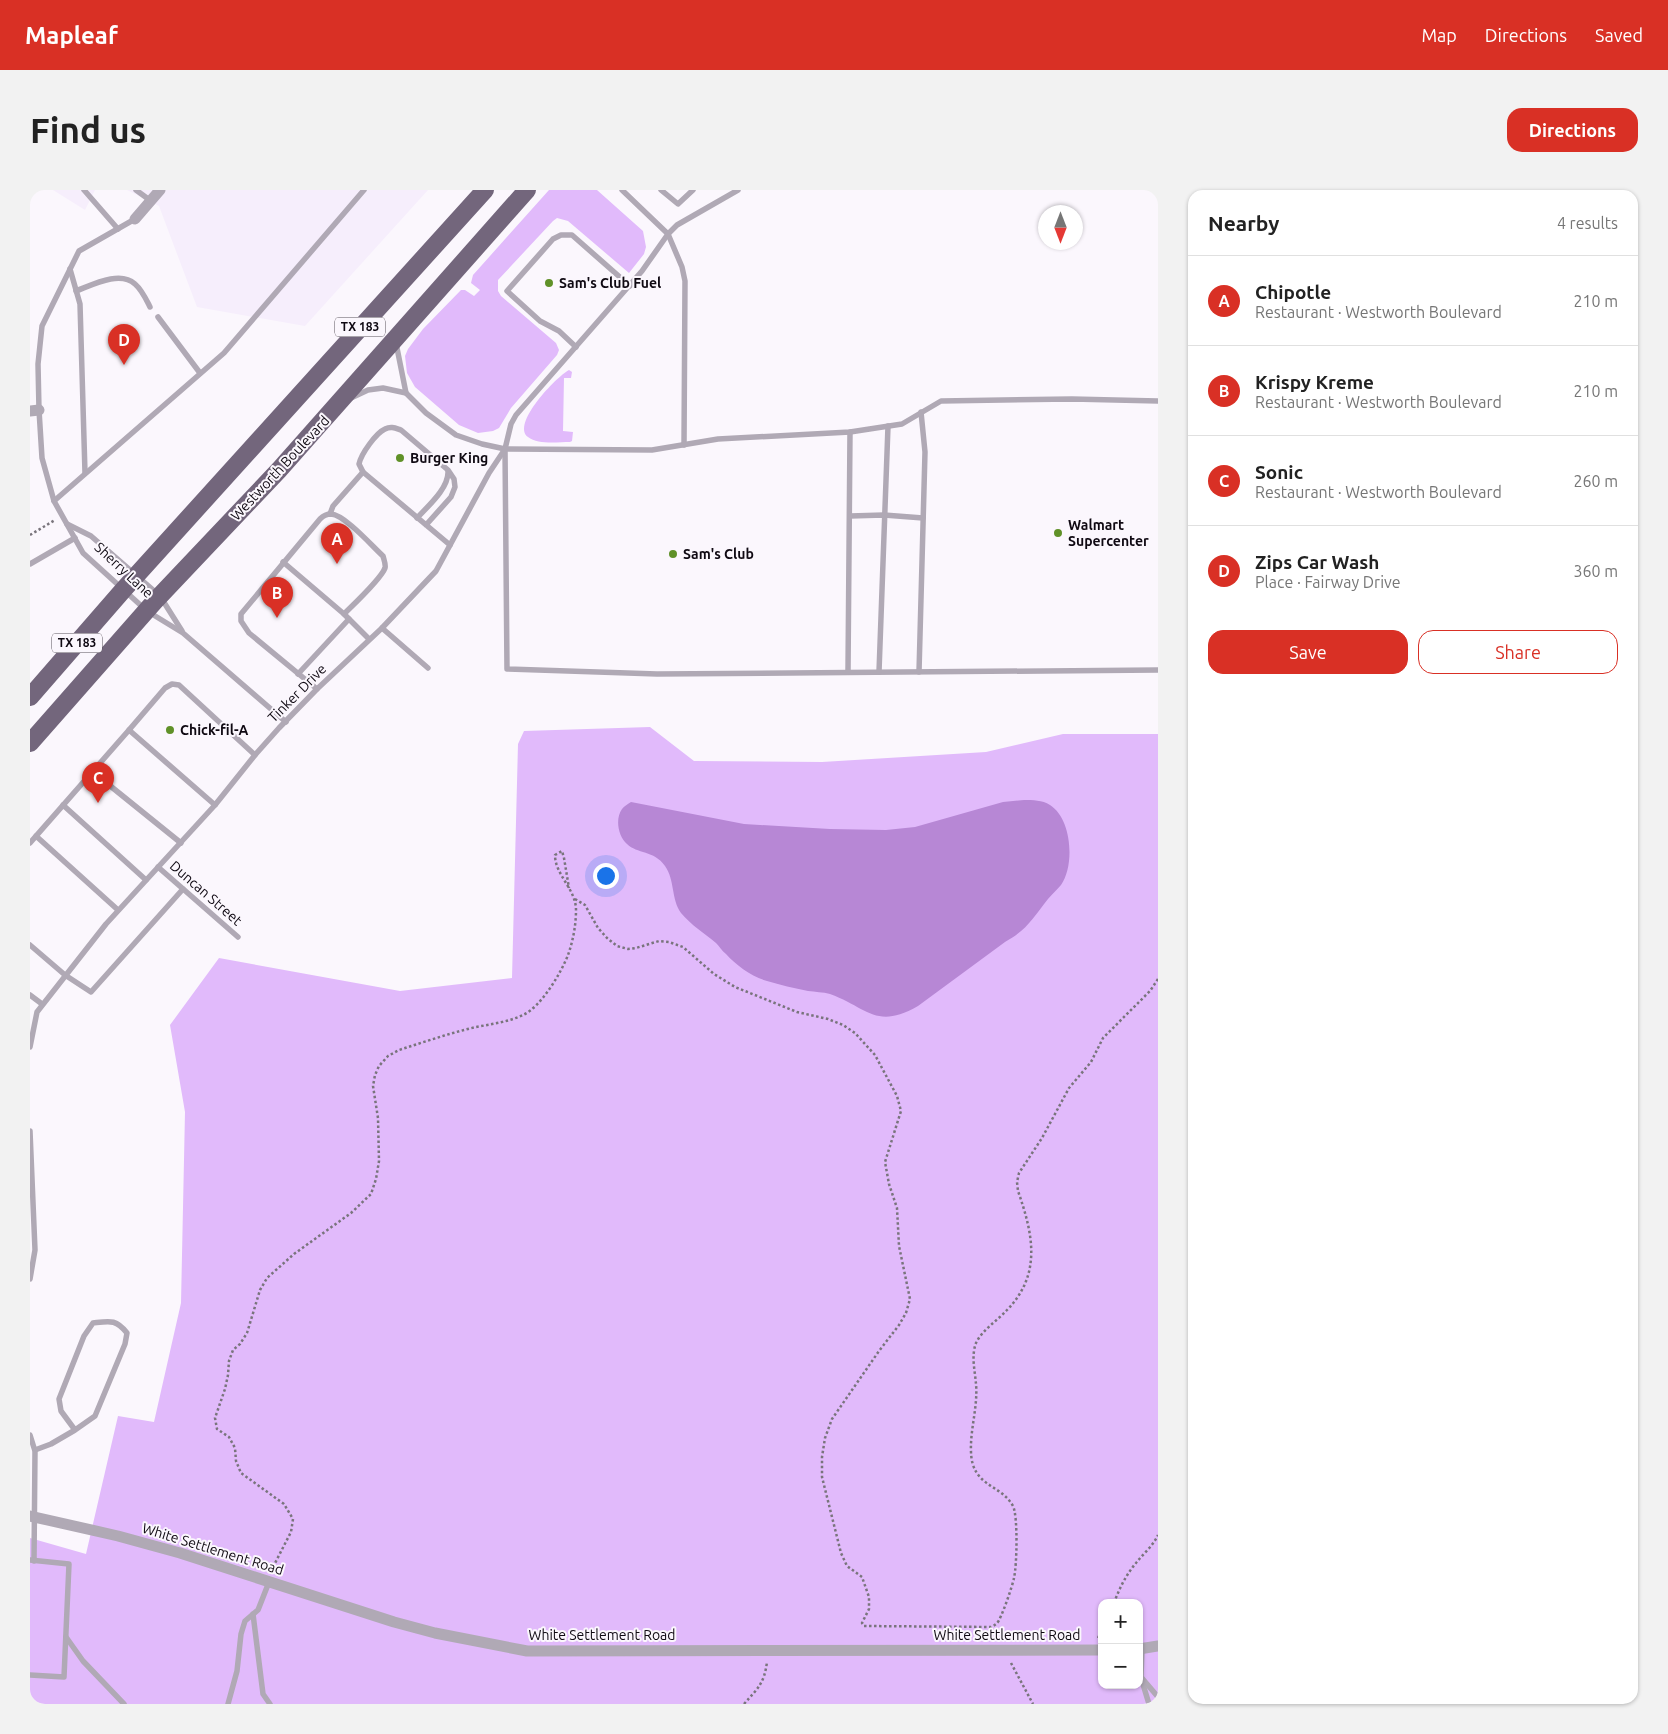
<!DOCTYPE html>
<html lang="en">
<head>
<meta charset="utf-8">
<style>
	:root { --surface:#fff; --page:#f2f2f2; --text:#222; --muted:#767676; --line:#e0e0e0; --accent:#d93025 }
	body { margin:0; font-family:Ubuntu,sans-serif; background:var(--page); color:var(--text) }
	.controls { position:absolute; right:15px; bottom:15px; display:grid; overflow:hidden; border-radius:10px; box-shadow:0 1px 4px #0004 }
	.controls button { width:45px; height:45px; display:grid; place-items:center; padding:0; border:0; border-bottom:1px solid var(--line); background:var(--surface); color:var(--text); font:25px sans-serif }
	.compass { position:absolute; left:1008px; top:15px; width:45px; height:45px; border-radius:50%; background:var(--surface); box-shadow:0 1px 4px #0004; rotate:180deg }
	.you { position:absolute; left:575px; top:685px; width:18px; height:18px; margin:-12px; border:4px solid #fff; border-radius:50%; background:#1a73e8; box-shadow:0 0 0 8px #1a73e833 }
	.badge { display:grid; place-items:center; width:32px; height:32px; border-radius:50%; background:var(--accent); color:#fff; font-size:16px; font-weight:700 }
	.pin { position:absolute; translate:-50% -41px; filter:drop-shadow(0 1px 2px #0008) }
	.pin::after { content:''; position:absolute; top:26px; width:18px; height:15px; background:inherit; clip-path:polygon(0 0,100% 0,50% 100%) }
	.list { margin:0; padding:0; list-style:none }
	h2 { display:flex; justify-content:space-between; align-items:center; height:65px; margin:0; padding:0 20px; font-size:21px }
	h2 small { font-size:16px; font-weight:400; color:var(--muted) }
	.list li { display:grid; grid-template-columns:32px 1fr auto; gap:15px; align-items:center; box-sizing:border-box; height:90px; padding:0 20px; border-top:1px solid var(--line) }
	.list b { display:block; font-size:19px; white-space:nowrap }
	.list p { margin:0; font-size:16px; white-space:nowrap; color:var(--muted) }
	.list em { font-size:16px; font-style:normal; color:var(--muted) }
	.actions { display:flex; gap:10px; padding:15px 20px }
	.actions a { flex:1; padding:11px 0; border:1px solid var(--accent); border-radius:15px; text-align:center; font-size:18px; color:var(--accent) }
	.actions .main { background:var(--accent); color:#fff }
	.map { position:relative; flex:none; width:1128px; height:1514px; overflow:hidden; border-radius:15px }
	header { display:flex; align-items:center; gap:30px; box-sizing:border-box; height:70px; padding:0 25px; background:var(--accent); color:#fff }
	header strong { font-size:24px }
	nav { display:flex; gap:28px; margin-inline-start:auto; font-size:18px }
	.intro { display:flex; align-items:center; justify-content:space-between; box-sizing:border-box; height:120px; padding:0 30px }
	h1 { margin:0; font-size:35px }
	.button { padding:12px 22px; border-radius:15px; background:var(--accent); color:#fff; font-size:18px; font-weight:700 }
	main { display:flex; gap:30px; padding:0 30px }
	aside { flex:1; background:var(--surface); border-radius:15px; box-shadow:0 1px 4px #0004 }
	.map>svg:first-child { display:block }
	.built { fill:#f6eefc }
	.green { fill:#e1bafb; fill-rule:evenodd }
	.water { fill:#b787d5 }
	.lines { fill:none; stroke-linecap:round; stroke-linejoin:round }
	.path { stroke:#79747c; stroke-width:2.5; stroke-dasharray:2.5 2.5; stroke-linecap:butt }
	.service { stroke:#b0a9b5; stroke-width:5.5 }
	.minor { stroke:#b0a9b5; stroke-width:11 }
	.primary { stroke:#73667c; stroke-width:18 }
	.poi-dot { fill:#609128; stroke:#fbf7fd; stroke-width:2 }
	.labels { text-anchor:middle; stroke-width:4; stroke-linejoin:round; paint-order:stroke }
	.shield { fill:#fbf7fd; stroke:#565058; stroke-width:1 }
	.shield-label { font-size:12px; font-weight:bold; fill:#0f0912 }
	.poi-label { font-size:14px; font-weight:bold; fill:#0f0912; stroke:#fbf7fd; text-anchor:start }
	.street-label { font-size:14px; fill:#0f0912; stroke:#fbf7fd }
</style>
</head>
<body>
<header>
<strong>Mapleaf</strong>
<nav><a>Map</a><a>Directions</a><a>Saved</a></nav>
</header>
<div class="intro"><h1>Find us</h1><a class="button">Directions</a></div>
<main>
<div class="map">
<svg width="1128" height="1514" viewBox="0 0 1128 1514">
	<rect width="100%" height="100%" fill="#fbf7fd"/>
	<g class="built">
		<path d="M23,0H65L55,20Z"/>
		<path d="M97,0H398L275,136L167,117L129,16Z"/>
	</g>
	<g class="green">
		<path d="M519,0H567L613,41L616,57L614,64L599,83L538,31L527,28L523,31L468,90V101L471,106L526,153L529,160L527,165L481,218L469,238L463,241L448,243L429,235L385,197L377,183L375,166L378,159L393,139L431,100H435L444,106L450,100L441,93L443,85Z"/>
		<path d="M539,180L542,182L541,188H534L533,241L543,242L542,251L540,252C528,252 508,255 498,247C481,234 526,187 539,180Z"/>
		<path d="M620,537L664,571L792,572L956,562L1033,544H1128V1514H0V1348L56,1364L88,1226L124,1232L151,1113L155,922L140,835L189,768L370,801L482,788L488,554L494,541ZM1072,1413H1109V1495H1072Z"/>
	</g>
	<path class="water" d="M994,610C1003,610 1012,610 1020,615C1042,629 1045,675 1031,695C1027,700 1022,704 1018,709C1003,728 997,740 975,752L888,816C846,840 838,818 800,804C793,802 785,802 778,801C764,798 750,795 737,791C722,787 706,775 696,764C692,761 689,756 686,753C674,743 661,735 651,723C641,709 645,690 635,676C624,660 607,664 597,654C588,646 585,629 592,619C594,616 598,614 601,612L714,634L800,639L856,640L885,637L973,612Z"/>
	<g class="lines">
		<g class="path">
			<path d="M0,345L25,330"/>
			<path d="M545,709L555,715L568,738L577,748L587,756L598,759L606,758L629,751L639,752L653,757L684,784L705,797L767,822L798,829L813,835L825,843L845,865L867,906L871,921L855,972L859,994L867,1018L869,1056L880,1109L876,1123L869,1135L849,1161L802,1229L795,1248L792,1267V1287L811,1363L817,1376L832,1387L839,1407V1419L832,1433L834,1436L961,1437C963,1436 965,1435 967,1433C971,1430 983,1394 984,1388C987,1375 988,1326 983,1316C971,1294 942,1297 941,1262C940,1239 948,1217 946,1194C945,1181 941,1166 946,1153C952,1140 967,1131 977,1120C1012,1084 1003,1044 988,1001L987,992L989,983L1012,948L1039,898L1061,872L1073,848L1120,801L1128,789"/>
			<path d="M243,1377L261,1342L263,1329L254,1314L211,1283L206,1271L205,1258L199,1247L187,1239L185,1228L195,1199L198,1185L199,1171L203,1160L210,1154L217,1143L230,1100L237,1088L264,1064L321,1023L341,1004L346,989L349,971L348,928L343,896L345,885L349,876L358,866L369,860C394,852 420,843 446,837C462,834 478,832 493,825C511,817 531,783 538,765C543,751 546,735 546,720C546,699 525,685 525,665L532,661L534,668L539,698"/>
			<path d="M1084,1413C1089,1399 1096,1385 1106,1373C1113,1364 1123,1356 1128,1345"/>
			<path d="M1068,1448L1072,1440"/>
			<path d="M981,1473L1003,1514"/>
			<path d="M714,1514C728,1498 734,1494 737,1472"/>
		</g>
		<g class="service">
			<path d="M54,0L88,39"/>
			<path d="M106,0L121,11"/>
			<path d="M592,0L638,44L652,77L655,91L654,255"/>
			<path d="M631,0L648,14L663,0"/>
			<path d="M708,0L647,35L638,44L612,81L486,225L481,234L475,259L477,479L627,484L1128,480"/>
			<path d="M105,29L49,61L12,136L8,174L9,220L12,268L24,311L53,363L117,421L153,443L256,532"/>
			<path d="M40,79L50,114L55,283"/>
			<path d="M46,101C62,95 90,80 105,94C112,100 116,109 120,117"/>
			<path d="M128,127L170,183"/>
			<path d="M366,153L376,203"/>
			<path d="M546,157L529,141L510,131L477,101L523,49L531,45H542L600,96"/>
			<path d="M321,208L338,200L353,198L376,203L396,223L426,245L452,254L475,259L622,260L688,249L820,242L872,234L911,211L1042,209L1128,211"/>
			<path d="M24,311L194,163L334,0"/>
			<path d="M300,324L303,316L333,282"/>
			<path d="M820,326L854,325L893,328"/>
			<path d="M387,328C398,316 419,298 418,281"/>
			<path d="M37,334L61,346L130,406L152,441"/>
			<path d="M396,335L421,307L425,297L424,289L418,280L371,240C365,238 361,236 355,239C346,243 331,264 329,274L333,282L420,355"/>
			<path d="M253,372L314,424"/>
			<path d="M0,374L45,348"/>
			<path d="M352,438L398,478"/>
			<path d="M818,482L820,242"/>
			<path d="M849,482L858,236"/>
			<path d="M889,482L895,262L891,222"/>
			<path d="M268,484L319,429"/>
			<path d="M287,499L219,443L211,431V424L290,329C293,326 297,324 301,324C315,325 342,356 353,366C354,370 356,375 355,378C351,389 323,415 314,424L339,449"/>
			<path d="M63,582L151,653"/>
			<path d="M33,615L116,690"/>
			<path d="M185,615L99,540L135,498L142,494L149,495L225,565"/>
			<path d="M6,646L88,720"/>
			<path d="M0,653L99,540"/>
			<path d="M128,677L208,747"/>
			<path d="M0,755L35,785L61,802L153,699"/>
			<path d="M0,805L12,814"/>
			<path d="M0,857L7,822L76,734L185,615L225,565L249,538L287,499L352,438L406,381L459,283L475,259"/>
			<path d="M0,941L5,1060L0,1089"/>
			<path d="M0,1245L5,1261L4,1371"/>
			<path d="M5,1260L21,1254L45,1240L65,1226L95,1154L97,1143C86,1129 80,1131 63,1133L54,1146L29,1209L31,1221L45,1240"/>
			<path d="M0,1370L39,1374L34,1487L0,1485"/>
			<path d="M223,1424L233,1504L240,1514"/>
			<path d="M36,1447L53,1471L94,1514"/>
			<path d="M1112,1459L1111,1487L1128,1507"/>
			<path d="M1112,1491L1119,1514"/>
			<path d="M198,1514L207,1481L211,1444L215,1431L228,1420L239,1392"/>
		</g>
		<g class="minor">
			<path d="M105,29L130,0"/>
			<path d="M0,221L9,220"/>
			<path d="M0,1326L88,1346L150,1363L364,1432L405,1443L497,1461L1072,1460"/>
			<path d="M1109,1459L1128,1456"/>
		</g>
		<g class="primary">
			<path d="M0,507L94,399L455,0"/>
			<path d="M0,553L124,412L249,280L497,0"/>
		</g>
	</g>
	<g class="poi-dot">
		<circle cx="519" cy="93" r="5"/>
		<circle cx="370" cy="268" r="5"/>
		<circle cx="1028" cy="343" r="5"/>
		<circle cx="643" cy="364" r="5"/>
		<circle cx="140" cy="540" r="5"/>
	</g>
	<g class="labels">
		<g class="shield">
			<rect x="305" y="127.5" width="50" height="19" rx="4"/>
			<rect x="22" y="443.5" width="50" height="19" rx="4"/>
		</g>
		<g class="shield-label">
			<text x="330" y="141">TX 183</text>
			<text x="47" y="457">TX 183</text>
		</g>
		<g class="poi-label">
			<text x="529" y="98">Sam's Club Fuel</text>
			<text x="380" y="273">Burger King</text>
			<text x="1038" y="340">Walmart<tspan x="1038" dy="16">Supercenter</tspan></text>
			<text x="653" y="369">Sam's Club</text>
			<text x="150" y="545">Chick-fil-A</text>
		</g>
		<g class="street-label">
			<text transform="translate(250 278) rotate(-47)" y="5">Westworth Boulevard</text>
			<text transform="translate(94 380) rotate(43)" y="5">Sherry Lane</text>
			<text transform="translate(267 503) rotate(-45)" y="5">Tinker Drive</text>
			<text transform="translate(176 703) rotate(41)" y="5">Duncan Street</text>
			<text transform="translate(183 1359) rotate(17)" y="5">White Settlement Road</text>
			<text x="572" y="1450">White Settlement Road</text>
			<text x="977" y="1450">White Settlement Road</text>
		</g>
	</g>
</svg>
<div class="controls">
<button>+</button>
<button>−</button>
</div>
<svg class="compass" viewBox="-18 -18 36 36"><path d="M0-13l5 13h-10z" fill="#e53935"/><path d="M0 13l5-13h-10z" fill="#767676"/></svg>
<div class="you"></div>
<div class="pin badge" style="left:307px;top:374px">A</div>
<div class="pin badge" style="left:247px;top:428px">B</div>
<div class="pin badge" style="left:68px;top:613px">C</div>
<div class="pin badge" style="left:94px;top:175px">D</div>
</div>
<aside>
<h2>Nearby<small>4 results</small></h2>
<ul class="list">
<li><span class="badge">A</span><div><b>Chipotle</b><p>Restaurant · Westworth Boulevard</p></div><em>210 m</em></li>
<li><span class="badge">B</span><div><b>Krispy Kreme</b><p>Restaurant · Westworth Boulevard</p></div><em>210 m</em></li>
<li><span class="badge">C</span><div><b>Sonic</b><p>Restaurant · Westworth Boulevard</p></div><em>260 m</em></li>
<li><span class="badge">D</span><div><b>Zips Car Wash</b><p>Place · Fairway Drive</p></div><em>360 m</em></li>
</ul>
<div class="actions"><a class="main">Save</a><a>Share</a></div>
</aside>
</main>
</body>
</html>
